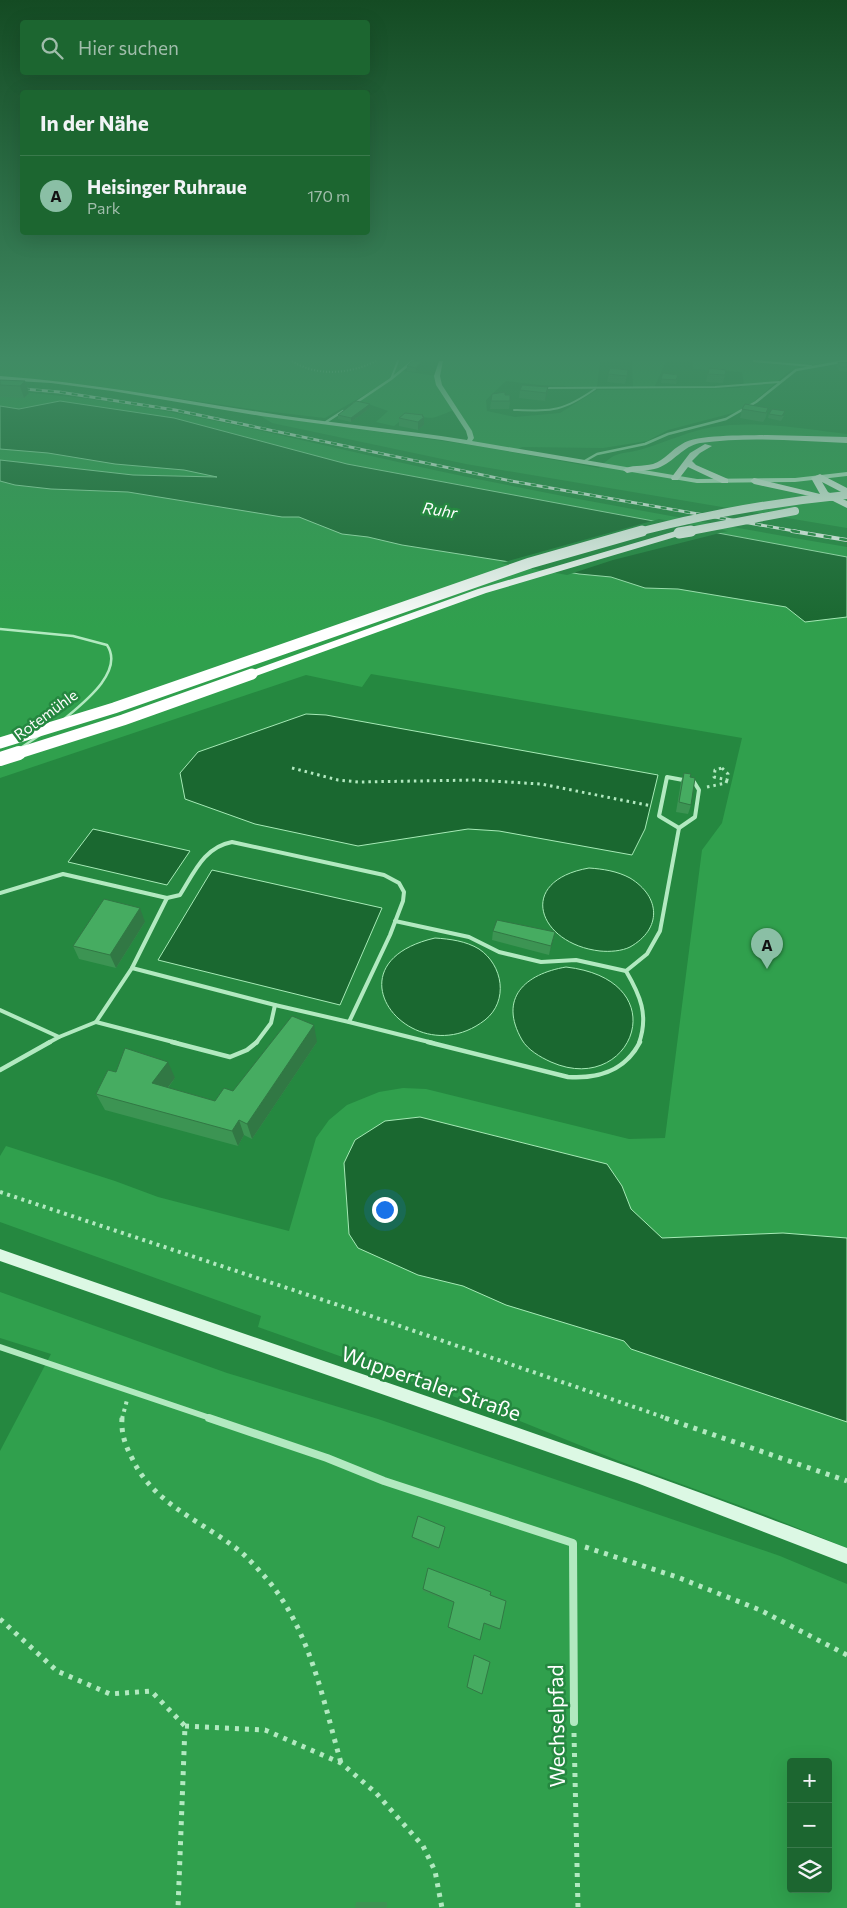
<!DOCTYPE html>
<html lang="de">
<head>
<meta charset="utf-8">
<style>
	:root { --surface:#1c6630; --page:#296e3c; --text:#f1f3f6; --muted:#a0bdab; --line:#3a7a4c; --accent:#8abfa5 }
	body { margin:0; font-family:Commissioner,sans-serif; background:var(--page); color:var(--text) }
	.controls { position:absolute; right:15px; bottom:15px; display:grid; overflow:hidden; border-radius:5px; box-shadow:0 5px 20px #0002 }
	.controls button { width:45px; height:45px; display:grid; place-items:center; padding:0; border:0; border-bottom:1px solid var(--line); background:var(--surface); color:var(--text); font:25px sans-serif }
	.you { position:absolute; left:384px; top:1209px; width:18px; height:18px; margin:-12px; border:4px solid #fff; border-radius:50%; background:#1a73e8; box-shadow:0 0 0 8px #1a73e833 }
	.badge { display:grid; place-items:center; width:32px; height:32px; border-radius:50%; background:var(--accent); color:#111; font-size:16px; font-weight:700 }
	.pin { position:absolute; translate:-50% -41px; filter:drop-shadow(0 1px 2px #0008) }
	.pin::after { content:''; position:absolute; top:26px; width:18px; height:15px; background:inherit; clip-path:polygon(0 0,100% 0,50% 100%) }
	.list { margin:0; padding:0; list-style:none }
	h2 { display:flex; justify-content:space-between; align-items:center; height:65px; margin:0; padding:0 20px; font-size:21px }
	h2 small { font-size:16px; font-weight:400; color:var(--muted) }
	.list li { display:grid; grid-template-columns:32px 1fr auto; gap:15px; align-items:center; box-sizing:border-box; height:80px; padding:0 20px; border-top:1px solid var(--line) }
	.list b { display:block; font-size:19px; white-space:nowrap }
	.list p { margin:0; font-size:16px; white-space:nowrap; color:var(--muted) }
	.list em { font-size:16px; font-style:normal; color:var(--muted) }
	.icon { flex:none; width:28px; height:28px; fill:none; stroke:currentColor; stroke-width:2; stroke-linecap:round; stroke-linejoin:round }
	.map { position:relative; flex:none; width:847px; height:1908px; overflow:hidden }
	.search { position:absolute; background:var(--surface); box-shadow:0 5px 20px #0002; left:20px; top:20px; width:350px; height:55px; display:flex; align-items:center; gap:12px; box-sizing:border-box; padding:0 18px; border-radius:5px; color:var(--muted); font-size:19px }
	.panel { position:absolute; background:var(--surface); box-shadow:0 5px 20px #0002; left:20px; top:90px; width:350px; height:145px; border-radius:5px }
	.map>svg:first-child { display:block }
	.green { fill:#30a04d; fill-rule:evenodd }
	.water { fill:#1a6830; stroke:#a6eab6 }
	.pier { fill:#258840 }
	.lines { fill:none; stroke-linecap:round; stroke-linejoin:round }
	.path-far3 { stroke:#b2e9c0; stroke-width:2; stroke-dasharray:1 2; stroke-linecap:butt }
	.path-far2 { stroke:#b2e9c0; stroke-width:3; stroke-dasharray:2.5 4; stroke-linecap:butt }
	.path-far1 { stroke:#b2e9c0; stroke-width:4; stroke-dasharray:3 4.5; stroke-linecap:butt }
	.path { stroke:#b2e9c0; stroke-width:5; stroke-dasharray:4 6; stroke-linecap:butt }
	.lane-far3 { stroke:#b2e9c0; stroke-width:2 }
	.lane-far2 { stroke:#b2e9c0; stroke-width:2.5 }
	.lane-far1 { stroke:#b2e9c0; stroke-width:4 }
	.lane { stroke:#b2e9c0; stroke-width:4.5 }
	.street-far2 { stroke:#b2e9c0; stroke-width:2.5 }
	.street-far1 { stroke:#b2e9c0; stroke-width:6 }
	.street { stroke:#b2e9c0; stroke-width:8 }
	.secondary { fill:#dcf8e4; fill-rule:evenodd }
	.highway { fill:#fff; fill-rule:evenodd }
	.rail-far1-casing { stroke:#fff; stroke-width:3 }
	.rail-casing { stroke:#fff; stroke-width:4 }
	.rail-far1 { stroke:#258840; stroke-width:2; stroke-dasharray:6; stroke-linecap:butt }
	.rail { stroke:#258840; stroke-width:2.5; stroke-dasharray:8; stroke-linecap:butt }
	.highway-bridge-far2 { stroke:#fff; stroke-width:8 }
	.highway-bridge-far1 { stroke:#fff; stroke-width:11 }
	.highway-bridge { stroke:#fff; stroke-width:14 }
	.wall { fill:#3c9453 }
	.shaded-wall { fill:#317844 }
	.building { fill:#46ac61; stroke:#317844 }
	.labels { text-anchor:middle; stroke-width:5; stroke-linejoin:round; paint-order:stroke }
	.far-street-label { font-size:15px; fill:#fff; stroke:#258840 }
	.far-water-label { font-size:16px; font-style:italic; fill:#fff; stroke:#258840 }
	.near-street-label { font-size:21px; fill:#fff; stroke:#258840 }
</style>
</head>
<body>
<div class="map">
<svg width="847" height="1908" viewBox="0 0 847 1908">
	<rect width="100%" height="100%" fill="#258840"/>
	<g class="green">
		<path d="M0,361H399L397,376L400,361H413L402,371L437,376L454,410C430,419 436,420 409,414L394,426L376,422L388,411L360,401L395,377L325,418L264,411L88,385L0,377Z"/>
		<path d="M442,361H600L597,387L540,385L506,381L486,400L487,411L515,417L560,413L597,390L739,388L744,385L742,372L693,369L692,361H839L832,363L807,365L788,372L744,410L668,430L647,441L603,448L522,447L515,451L468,442L471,438L445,394L437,376Z"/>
		<path d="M632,361H666L654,388L633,387Z"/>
		<path d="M0,391C147,398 290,439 434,470C571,499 709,523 847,547V1548L768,1516L619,1461L500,1413L258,1327L261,1316L0,1222V1156L6,1146L115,1181L158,1197L289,1231L316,1138L329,1120L347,1105L379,1092L403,1088L426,1089L629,1139L665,1138L702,850L722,823L742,738L371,674L362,687L306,675L0,778Z"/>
		<path d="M259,415L478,446L599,468C618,448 623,456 646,448C669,441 689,431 713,427C755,420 805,429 847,434V528L466,464L272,423Z"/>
		<path d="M0,1292L227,1373L378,1419L780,1556L847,1584V1908H0V1451L51,1354L0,1338ZM791,1762H828V1889H791Z"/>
	</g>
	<g class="water">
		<path d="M60,401L174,418L347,464L847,557V617L805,622L786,607L678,589L645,588L611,577L579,574L535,566L402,545L368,537L342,534L299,517H282L128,492L51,489L15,485L0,481V460L133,475L217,477L184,470L115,464L48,453L0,449V406L19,409Z"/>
		<path d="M306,714L326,715L658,775L645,829L632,855L499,831L468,829L358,846L255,824L185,799L180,773L198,752Z"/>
		<path d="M93,829L190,851L167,885L68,862Z"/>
		<path d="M589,868C603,869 617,871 630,878C661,897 662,929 630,947C622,951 610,952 600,951C538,944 515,881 589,868Z"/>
		<path d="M212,870L382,908L340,1005L158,960Z"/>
		<path d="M435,938C450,939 466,941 479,949C503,965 509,1001 485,1020C413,1076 322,964 435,938Z"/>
		<path d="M566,967C679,980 632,1098 551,1062C540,1057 528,1050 522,1040C498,998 525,974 566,967Z"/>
		<path d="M420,1117L607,1164L622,1186L631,1209L662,1238L783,1233L847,1238V1422L631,1349L624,1341L506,1305L463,1286L418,1275L358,1248L349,1234L344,1163L355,1140L385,1121Z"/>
	</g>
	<path class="pier" d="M659,519L728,531L613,560L567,575L501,563Z"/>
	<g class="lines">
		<path class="path-far3" d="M292,361C317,377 350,374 376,361"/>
		<g class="path-far2">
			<path d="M292,768L338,780L359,782L475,780L541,784L652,806"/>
			<path d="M722,768L728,774L727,780L714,777L715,770Z"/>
			<path d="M707,787L726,783L727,780"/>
		</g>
		<g class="path-far1">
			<path d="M0,1192L368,1315L669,1419"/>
			<path d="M122,1419L127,1400"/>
		</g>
		<g class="path">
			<path d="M122,1418C121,1433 125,1445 132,1458C152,1502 197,1519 233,1546C246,1555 256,1567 266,1578C310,1629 323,1700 341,1763"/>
			<path d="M665,1418L847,1481"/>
			<path d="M585,1547L677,1577L760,1610L847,1655"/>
			<path d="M0,1619L57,1671L110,1694L151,1691L185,1726L178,1908"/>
			<path d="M185,1726L265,1730L341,1763L376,1793L423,1846L435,1871L442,1908"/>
			<path d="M574,1733L578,1908"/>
		</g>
		<g class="lane-far3">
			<path d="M754,361L811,366"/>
			<path d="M391,379L398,361"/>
			<path d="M544,388L715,387L779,382"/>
			<path d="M514,410C553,411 562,412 595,389"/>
		</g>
		<g class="lane-far2">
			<path d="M0,629L73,636L107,645C125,672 82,704 63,720"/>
			<path d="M19,749L40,735"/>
		</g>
		<g class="lane-far1">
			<path d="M667,777L694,782L699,790L695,817L679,828L659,816Z"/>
			<path d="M0,893L63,874L167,898L180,895C194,873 204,847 232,842L384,875L399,883L404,892L403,901L390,935L349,1022L275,1005L271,1023L256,1043"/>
			<path d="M395,921L469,937L499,952L541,962L576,960L626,971"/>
			<path d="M132,968L167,898"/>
			<path d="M0,1010L59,1037L48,1043"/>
			<path d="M96,1022L177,1043"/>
			<path d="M349,1022L433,1043"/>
			<path d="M59,1037L96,1022L132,968L275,1005"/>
			<path d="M639,1043C649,1015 640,995 626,971L647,954L660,931L679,828"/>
		</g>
		<g class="lane">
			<path d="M172,1042L230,1057L247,1050L257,1042"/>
			<path d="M428,1042L568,1077C599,1079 625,1071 640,1042"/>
			<path d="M0,1070L50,1042"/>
		</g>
		<g class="street-far2">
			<path d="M354,404L391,379L413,361"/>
			<path d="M326,422L343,411"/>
			<path d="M583,462L597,454L645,444L668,434L726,419L756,402L796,370L846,361"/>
		</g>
		<path class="street-far1" d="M0,1347L213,1419"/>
		<path class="street" d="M209,1418L327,1458L384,1481L573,1543L574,1722"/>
		<g class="secondary">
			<path d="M439,361H443L440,376L442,385L472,431L474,438L472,441L697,479L795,478L847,472V476L795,482L697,483L442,440L261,416L112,391L51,383L0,380V376C88,382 173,399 260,412C328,423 398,429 467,440L468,438L466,431L436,385L434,376Z"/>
			<path d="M0,1249C282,1349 568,1440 847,1548V1564L637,1483L0,1261Z"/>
		</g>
		<g class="highway">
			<path d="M767,435L847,437V443C799,441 749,436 700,443C683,446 674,462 658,468C648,471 637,471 627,473L623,470C630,464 643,467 653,464C665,460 671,450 682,444C697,434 747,436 767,435Z"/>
			<path d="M705,444L712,446L700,453L692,461L696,465L728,479V483H722L688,467L678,480H672L671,478L690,453Z"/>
			<path d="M820,474L847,488V495L822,482L828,492L847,501V508L833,501L754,484L750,481L754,478L820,494L811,478Z"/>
			<path d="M679,530L684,533L682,535L486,593L256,676H248L246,674L248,672L478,589Z"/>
		</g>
		<g class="rail-far1-casing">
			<path id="rail-far1" d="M0,387L59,392L175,410L511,481L800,532"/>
		</g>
		<g class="rail-casing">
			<path id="rail" d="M792,531L847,540"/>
		</g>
		<use href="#rail-far1" class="rail-far1"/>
		<use href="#rail" class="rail"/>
		<g class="highway-bridge-far2">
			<path d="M638,532C707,514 776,502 847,495"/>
			<path d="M685,532L795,511"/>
		</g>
		<g class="highway-bridge-far1">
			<path d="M679,533L691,531"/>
			<path d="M0,743L114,708L530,563L642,531"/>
			<path d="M16,754L123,720L252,674"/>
		</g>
		<path class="highway-bridge" d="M0,759L19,753"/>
	</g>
	<g class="wall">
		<path d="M838,362L847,363V372L839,371L837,366Z"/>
		<path d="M422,365L416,372L407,371V366Z"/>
		<path d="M610,368L628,370L625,384L607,382Z"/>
		<path d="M709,368L726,370L723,383L706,382Z"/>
		<path d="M663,373L678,375L676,384L661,383Z"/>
		<path d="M0,380L25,381L29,393L24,398L0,397Z"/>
		<path d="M548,387L547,395L545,401L519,398L520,390Z"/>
		<path d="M505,395L510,401L509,409H490L491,401Z"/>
		<path d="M370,408L351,422L338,419V415Z"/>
		<path d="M768,408L766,417L763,422L740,418L742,409Z"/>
		<path d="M769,414L784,416L781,421L768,418Z"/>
		<path d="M423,417L424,425L418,430L399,426V418Z"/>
		<path d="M684,773L691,805L688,814L676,812L681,782Z"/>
		<path d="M145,922L116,968L79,959L73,946Z"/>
		<path d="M493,931L555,932L549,955L492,940Z"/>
		<path d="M317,1042L252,1139L244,1135L238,1146L105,1110L96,1094L175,1078L168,1088L215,1101L233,1091Z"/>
		<path d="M445,1527L438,1550L412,1538V1537Z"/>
		<path d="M423,1589L490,1595L500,1629L498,1630L484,1624L480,1640H479L448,1627L454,1603L423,1591Z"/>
		<path d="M356,1902H387V1908H355Z"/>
	</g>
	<g class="shaded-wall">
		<path d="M422,361V365L416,372V368Z"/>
		<path d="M25,381L29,393L24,398L20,386Z"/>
		<path d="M548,387L547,395L545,401L546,393Z"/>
		<path d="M370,404V408L351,422V418Z"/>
		<path d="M423,415V418L424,417V425L418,430V422Z"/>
		<path d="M140,908L145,922L116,968L110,955Z"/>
		<path d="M555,932L553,941L549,955L551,946Z"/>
		<path d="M314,1025L317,1042L252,1139L247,1124Z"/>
		<path d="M168,1062L175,1078L159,1099L152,1083Z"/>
		<path d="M239,1120L244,1135L238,1146L232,1131Z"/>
	</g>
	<g class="building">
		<path d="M412,361H422L416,368L407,366Z"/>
		<path d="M838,362L847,363V367H840Z"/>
		<path d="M610,368L628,370L627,376L608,374Z"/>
		<path d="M709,368L726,370L725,375L708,374Z"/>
		<path d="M663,373L678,375L676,380L661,379Z"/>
		<path d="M0,380L25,381L20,386L0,385Z"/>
		<path d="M522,385L548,387L546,393L520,390Z"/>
		<path d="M505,392V395H510V401H491L492,394Z"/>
		<path d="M356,401L370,404L351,418L338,415Z"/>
		<path d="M745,404L768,408L766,413L742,409Z"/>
		<path d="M772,409L785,411L782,416L769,414Z"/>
		<path d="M405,413L423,415L422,416L424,417L418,422L399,418Z"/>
		<path d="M684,773L691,774L690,777L695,778L691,805L679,802Z"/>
		<path d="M104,899L140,908L110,955L73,946Z"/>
		<path d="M497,920L555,932L551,946L493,931Z"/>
		<path d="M292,1016L314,1025L247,1124L239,1120L232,1131L96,1094L108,1070L116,1072L125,1048L168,1062L152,1083L215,1101L224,1088L233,1091Z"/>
		<path d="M418,1516L445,1527L439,1548L412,1537Z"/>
		<path d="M428,1568L491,1592L490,1595L506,1601L500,1629L484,1623L480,1640L448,1627L454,1602L423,1589Z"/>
		<path d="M474,1655L490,1662L482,1694L467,1687Z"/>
	</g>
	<linearGradient id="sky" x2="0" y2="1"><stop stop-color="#144b23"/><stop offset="0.57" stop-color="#408b64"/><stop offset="1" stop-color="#408b64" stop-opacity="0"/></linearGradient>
	<rect width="847" height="628" fill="url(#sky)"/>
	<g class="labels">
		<g class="far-street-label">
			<text transform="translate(46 715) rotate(-36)" y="5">Rotemühle</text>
		</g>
		<g class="far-water-label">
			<text transform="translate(440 510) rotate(9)" y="6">Ruhr</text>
		</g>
		<g class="near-street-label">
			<text transform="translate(431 1384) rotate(19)" y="7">Wuppertaler Straße</text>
			<text transform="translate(557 1726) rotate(-91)" y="7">Wechselpfad</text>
		</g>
	</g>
</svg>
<div class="controls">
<button>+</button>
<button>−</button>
<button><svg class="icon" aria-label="layers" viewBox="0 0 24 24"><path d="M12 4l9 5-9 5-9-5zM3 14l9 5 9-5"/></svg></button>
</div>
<div class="you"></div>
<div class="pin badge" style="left:767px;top:969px">A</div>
<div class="search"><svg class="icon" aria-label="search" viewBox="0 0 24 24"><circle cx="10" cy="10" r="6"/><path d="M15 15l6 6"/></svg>Hier suchen</div>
<section class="panel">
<h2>In der Nähe<small></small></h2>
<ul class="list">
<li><span class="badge">A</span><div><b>Heisinger Ruhraue</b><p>Park</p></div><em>170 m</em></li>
</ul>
</section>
</div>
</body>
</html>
